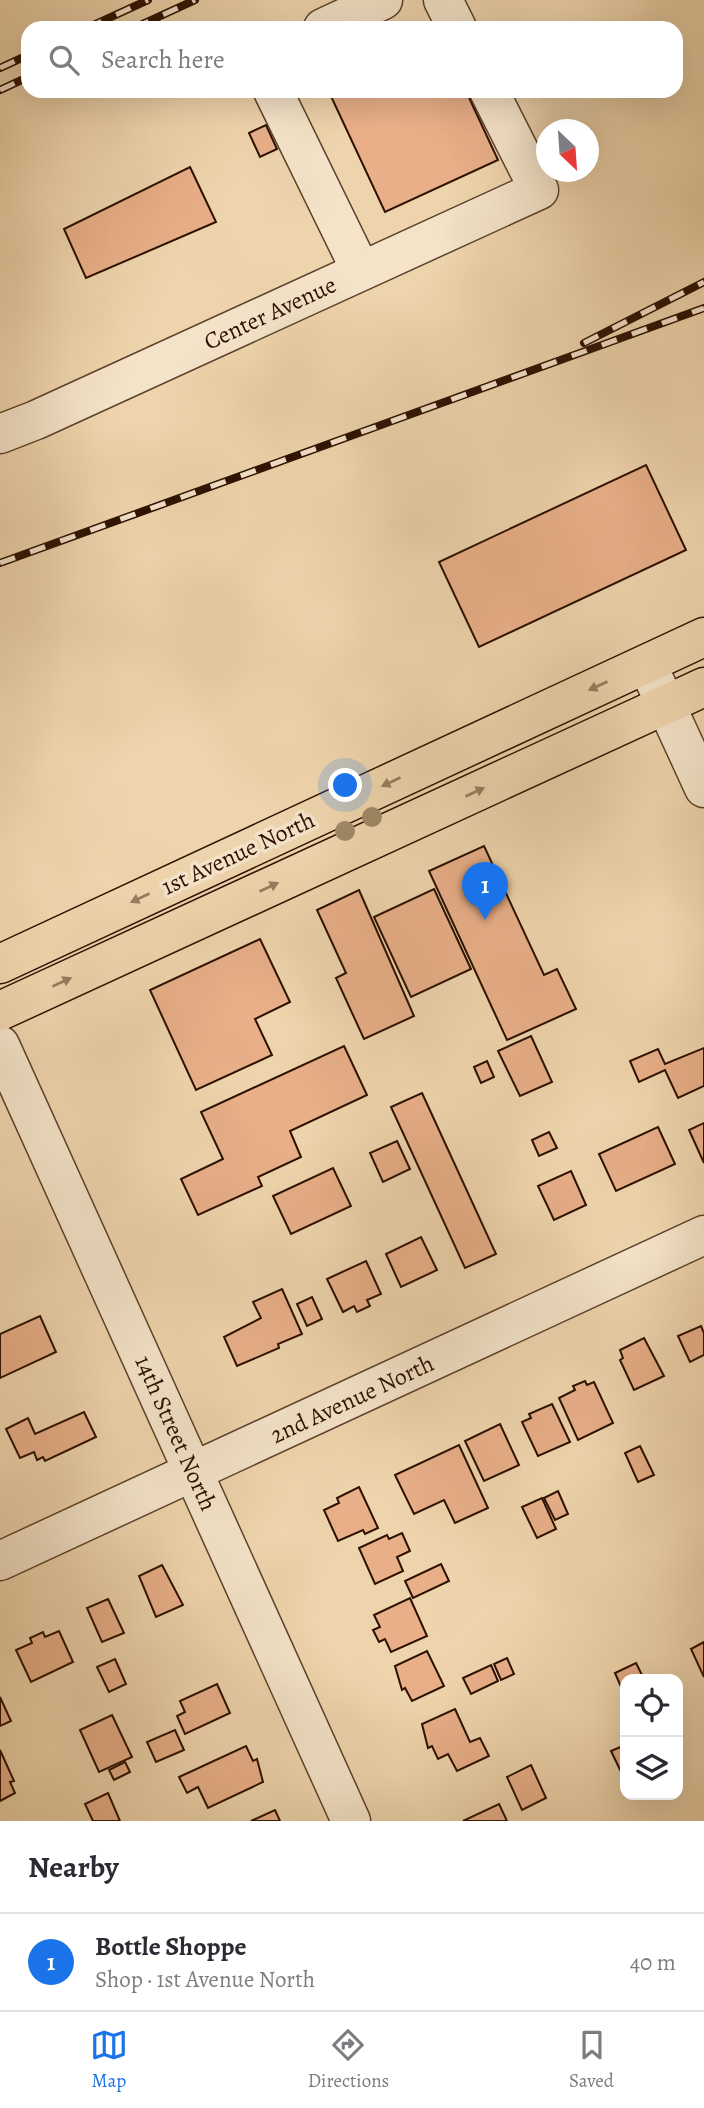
<!DOCTYPE html>
<html lang="en">
<head>
<meta charset="utf-8">
<style>
	:root { --surface:#fff; --page:#f2f2f3; --text:#2b2b33; --muted:#7c7c81; --line:#e1e1e2; --accent:#1a73e8 }
	body { margin:0; font-family:Alegreya,serif; background:var(--page); color:var(--text) }
	.controls { position:absolute; right:21px; bottom:21px; display:grid; overflow:hidden; border-radius:14px; box-shadow:0 7px 28px #0002 }
	.controls button { width:63px; height:63px; display:grid; place-items:center; padding:0; border:0; border-bottom:2px solid var(--line); background:var(--surface); color:var(--text); font:35px sans-serif }
	.compass { position:absolute; left:536px; top:119px; width:63px; height:63px; border-radius:50%; background:var(--surface); box-shadow:0 7px 28px #0002; rotate:155deg }
	.you { position:absolute; left:346px; top:786px; width:24px; height:24px; margin:-18px; border:5px solid #fff; border-radius:50%; background:#1a73e8; box-shadow:0 0 0 10px #1a73e833 }
	.badge { display:grid; place-items:center; width:46px; height:46px; border-radius:50%; background:var(--accent); color:#fff; font-size:23px; font-weight:700 }
	.pin { position:absolute; translate:-50% -58px; filter:drop-shadow(0 2px 4px #0008) }
	.pin::after { content:''; position:absolute; top:37px; width:24px; height:21px; background:inherit; clip-path:polygon(0 0,100% 0,50% 100%) }
	.list { margin:0; padding:0; list-style:none }
	h2 { display:flex; justify-content:space-between; align-items:center; height:91px; margin:0; padding:0 28px; font-size:30px }
	h2 small { font-size:23px; font-weight:400; color:var(--muted) }
	.list li { display:grid; grid-template-columns:46px 1fr auto; gap:21px; align-items:center; box-sizing:border-box; height:98px; padding:0 28px; border-top:2px solid var(--line) }
	.list b { display:block; font-size:26px; white-space:nowrap }
	.list p { margin:0; font-size:23px; white-space:nowrap; color:var(--muted) }
	.list em { font-size:23px; font-style:normal; color:var(--muted) }
	.icon { flex:none; width:38px; height:38px; fill:none; stroke:currentColor; stroke-width:2; stroke-linecap:round; stroke-linejoin:round }
	.map { position:relative; flex:none; width:704px; height:1821px; overflow:hidden }
	.search { position:absolute; background:var(--surface); box-shadow:0 7px 28px #0002; left:21px; right:21px; top:21px; height:77px; display:flex; align-items:center; gap:18px; box-sizing:border-box; padding:0 24px; border-radius:21px; color:var(--muted); font-size:26px }
	.sheet { height:189px; background:var(--surface) }
	nav { display:flex; justify-content:space-around; align-items:center; box-sizing:border-box; height:98px; border-top:2px solid var(--line); background:var(--surface); font-size:19px; color:var(--muted) }
	nav a { display:grid; justify-items:center; gap:4px }
	nav .on { color:var(--accent) }
	.map>svg:first-child { display:block }
	.building { fill:#e8af89; stroke:#2c1000; stroke-width:2 }
	.lines { fill:none; stroke-linecap:round; stroke-linejoin:round }
	.minor-casing { stroke:#5c412b; stroke-width:41 }
	.major-casing { stroke:#2c1000; stroke-width:41 }
	.minor { stroke:#f4e3c9; stroke-width:38 }
	.major { stroke:#eed4ac; stroke-width:38 }
	.rail-casing { stroke:#2c1000; stroke-width:8 }
	.rail { stroke:#f4e3c9; stroke-width:5; stroke-dasharray:16; stroke-linecap:butt }
	.tree { fill:#9f8967 }
	.oneway { fill:#977c5f }
	.labels { text-anchor:middle; stroke-width:7; stroke-linejoin:round; paint-order:stroke }
	.street-label { font-size:24px; fill:#2c1000; stroke:#f4e3c9 }
</style>
</head>
<body>
<div class="map">
<svg width="704" height="1821" viewBox="0 0 704 1821">
	<rect width="100%" height="100%" fill="#eed4ac"/>
	<filter id="stains"><feTurbulence type="fractalNoise" baseFrequency=".00286" numOctaves="4"/><feColorMatrix values="0 0 0 0 .2 0 0 0 0 .09 0 0 0 0 .02 0 0 0 .5 -.17"/></filter>
	<radialGradient id="worn" r=".72"><stop offset=".6" stop-color="#630" stop-opacity="0"/><stop offset="1" stop-color="#630" stop-opacity=".3"/></radialGradient>
	<g class="building">
		<path d="M466,91L498,160L385,212L329,92Z"/>
		<path d="M266,125L277,149L260,157L249,133Z"/>
		<path d="M190,167L216,222L86,278L64,229Z"/>
		<path d="M646,465L686,550L479,647L439,562Z"/>
		<path d="M484,846L544,975L557,969L576,1009L507,1040L429,871Z"/>
		<path d="M434,889L471,969L411,997L374,917Z"/>
		<path d="M359,890L414,1016L364,1039L336,978L346,973L317,910Z"/>
		<path d="M260,939L290,1002L255,1019L272,1055L196,1090L150,990Z"/>
		<path d="M531,1036L552,1082L520,1096L498,1051Z"/>
		<path d="M344,1046L367,1095L290,1131L301,1157L258,1177L262,1186L198,1215L181,1179L223,1159L201,1112Z"/>
		<path d="M704,1048V1086L678,1098L665,1070L639,1082L630,1061L658,1049L665,1064Z"/>
		<path d="M487,1061L494,1077L481,1083L474,1067Z"/>
		<path d="M422,1093L496,1254L465,1268L391,1107Z"/>
		<path d="M704,1123V1163L689,1130Z"/>
		<path d="M658,1127L675,1164L616,1191L599,1154Z"/>
		<path d="M549,1132L557,1148L539,1156L532,1140Z"/>
		<path d="M397,1141L410,1169L383,1182L370,1153Z"/>
		<path d="M333,1168L351,1206L291,1234L273,1196Z"/>
		<path d="M571,1171L586,1205L554,1220L538,1186Z"/>
		<path d="M421,1237L437,1270L401,1287L386,1254Z"/>
		<path d="M366,1261L381,1294L367,1300L370,1306L357,1312L354,1306L343,1312L327,1279Z"/>
		<path d="M282,1289L302,1334L278,1344L279,1348L237,1366L224,1337L261,1318L253,1302Z"/>
		<path d="M312,1297L322,1319L307,1326L297,1304Z"/>
		<path d="M40,1316L56,1352L0,1378V1334Z"/>
		<path d="M701,1326L704,1333V1355L690,1362L678,1336Z"/>
		<path d="M644,1338L664,1376L634,1390L620,1360L623,1358L620,1350Z"/>
		<path d="M585,1381L587,1385L594,1382L613,1423L578,1440L559,1398L575,1390L573,1386Z"/>
		<path d="M552,1404L570,1442L538,1456L522,1422L531,1418L529,1414Z"/>
		<path d="M84,1412L96,1437L45,1461L43,1457L37,1460L34,1452L20,1458L6,1429L28,1418L35,1434Z"/>
		<path d="M500,1424L519,1465L484,1481L465,1441Z"/>
		<path d="M459,1445L488,1508L455,1523L444,1500L414,1514L395,1475Z"/>
		<path d="M640,1446L654,1475L638,1482L625,1453Z"/>
		<path d="M359,1487L378,1528L365,1534L363,1530L338,1541L324,1510L339,1503L337,1498Z"/>
		<path d="M558,1491L568,1514L555,1520L544,1498Z"/>
		<path d="M542,1498L556,1529L537,1538L522,1507Z"/>
		<path d="M402,1533L410,1551L397,1557L403,1571L375,1584L359,1548L387,1535L389,1539Z"/>
		<path d="M441,1564L449,1581L413,1598L405,1581Z"/>
		<path d="M162,1565L183,1605L156,1617L139,1576Z"/>
		<path d="M410,1598L427,1636L391,1652L385,1639L379,1642L373,1630L380,1627L374,1615Z"/>
		<path d="M108,1599L124,1633L102,1642L87,1608Z"/>
		<path d="M59,1631L73,1662L31,1682L16,1650L32,1643L30,1638L43,1632L45,1637Z"/>
		<path d="M704,1642V1677L691,1649Z"/>
		<path d="M427,1651L444,1686L412,1701L405,1688L402,1690L395,1666Z"/>
		<path d="M507,1658L514,1674L501,1680L494,1664Z"/>
		<path d="M115,1659L126,1684L109,1692L97,1667Z"/>
		<path d="M636,1663L644,1679H625V1696L615,1673Z"/>
		<path d="M491,1665L498,1681L471,1694L463,1678Z"/>
		<path d="M217,1684L230,1713L185,1734L177,1716L185,1712L180,1701Z"/>
		<path d="M0,1697L11,1721L0,1726Z"/>
		<path d="M455,1709L470,1742L480,1738L489,1756L457,1771L448,1754L438,1759L432,1746L428,1748L422,1724Z"/>
		<path d="M112,1715L132,1757L99,1772L80,1730Z"/>
		<path d="M175,1730L184,1750L156,1762L147,1742Z"/>
		<path d="M625,1745V1780L611,1751Z"/>
		<path d="M246,1746L253,1761L257,1759L263,1782L208,1808L198,1787L187,1793L179,1777Z"/>
		<path d="M0,1750L14,1781L10,1782L15,1793L0,1801Z"/>
		<path d="M125,1762L130,1772L114,1780L109,1770Z"/>
		<path d="M531,1765L546,1798L522,1810L507,1777Z"/>
		<path d="M108,1793L120,1821H93L85,1804Z"/>
		<path d="M499,1804L507,1821H463Z"/>
		<path d="M275,1810L280,1821H251Z"/>
	</g>
	<g class="lines">
		<g class="minor-casing">
			<g id="minor">
				<path d="M443,0L457,28"/>
				<path d="M323,28L383,0"/>
				<path d="M273,91L361,271"/>
				<path d="M0,434L36,420L539,190L489,91"/>
				<path d="M647,664L704,788"/>
				<path d="M0,1045L351,1821"/>
				<path d="M0,1561L704,1235"/>
			</g>
		</g>
		<g class="major-casing">
			<g id="major">
				<path d="M0,964L704,637"/>
				<path d="M0,1011L704,687"/>
			</g>
		</g>
		<use href="#minor" class="minor"/>
		<use href="#major" class="major"/>
		<g class="rail-casing">
			<g id="rail">
				<path d="M87,28L148,0"/>
				<path d="M134,28L195,0"/>
				<path d="M0,68L28,55"/>
				<path d="M0,90L28,77"/>
				<path d="M584,343L704,282"/>
				<path d="M0,563L704,308"/>
			</g>
		</g>
		<use href="#rail" class="rail"/>
	</g>
	<g class="tree">
		<circle cx="372" cy="817" r="10"/>
		<circle cx="345" cy="831" r="10"/>
	</g>
	<defs><path id="oneway-solid" d="M-6-.8H1V-3.2L6.5 0L1 3.2V.8H-6Z" transform="scale(1.75)"/></defs>
	<g class="oneway">
		<use href="#oneway-solid" transform="translate(598 686) rotate(155)"/>
		<use href="#oneway-solid" transform="translate(391 782) rotate(155)"/>
		<use href="#oneway-solid" transform="translate(475 792) rotate(-25)"/>
		<use href="#oneway-solid" transform="translate(269 887) rotate(-25)"/>
		<use href="#oneway-solid" transform="translate(140 898) rotate(155)"/>
		<use href="#oneway-solid" transform="translate(62 982) rotate(-25)"/>
	</g>
	<g class="labels">
		<g class="street-label">
			<text transform="translate(270 313) rotate(-25)" y="8">Center Avenue</text>
			<text transform="translate(238 853) rotate(-25)" y="8">1st Avenue North</text>
			<text transform="translate(352 1399) rotate(-25)" y="8">2nd Avenue North</text>
			<text transform="translate(176 1433) rotate(66)" y="8">14th Street North</text>
		</g>
	</g>
	<rect width="100%" height="100%" filter="url(#stains)"/>
	<rect width="100%" height="100%" fill="url(#worn)"/>
</svg>
<div class="controls">
<button><svg class="icon" aria-label="locate" viewBox="0 0 24 24"><circle cx="12" cy="12" r="6"/><path d="M12 2v4M12 18v4M2 12h4M18 12h4"/></svg></button>
<button><svg class="icon" aria-label="layers" viewBox="0 0 24 24"><path d="M12 4l9 5-9 5-9-5zM3 14l9 5 9-5"/></svg></button>
</div>
<svg class="compass" viewBox="-18 -18 36 36"><path d="M0-13l5 13h-10z" fill="#e53935"/><path d="M0 13l5-13h-10z" fill="#7c7c81"/></svg>
<div class="you"></div>
<div class="pin badge" style="left:485px;top:920px">1</div>
<div class="search"><svg class="icon" aria-label="search" viewBox="0 0 24 24"><circle cx="10" cy="10" r="6"/><path d="M15 15l6 6"/></svg>Search here</div>
</div>
<section class="sheet">
<h2>Nearby<small></small></h2>
<ul class="list">
<li><span class="badge">1</span><div><b>Bottle Shoppe</b><p>Shop · 1st Avenue North</p></div><em>40 m</em></li>
</ul>
</section>
<nav>
<a class="on"><svg class="icon" aria-label="map" viewBox="0 0 24 24"><path d="M3 6l6-2 6 2 6-2v14l-6 2-6-2-6 2zM9 4v14M15 6v14"/></svg>Map</a>
<a><svg class="icon" aria-label="directions" viewBox="0 0 24 24"><path d="M12 3l9 9-9 9-9-9zM9 14v-3h6M13 9l2 2-2 2"/></svg>Directions</a>
<a><svg class="icon" aria-label="saved" viewBox="0 0 24 24"><path d="M7 4h10v16l-5-4-5 4z"/></svg>Saved</a>
</nav>
</body>
</html>
